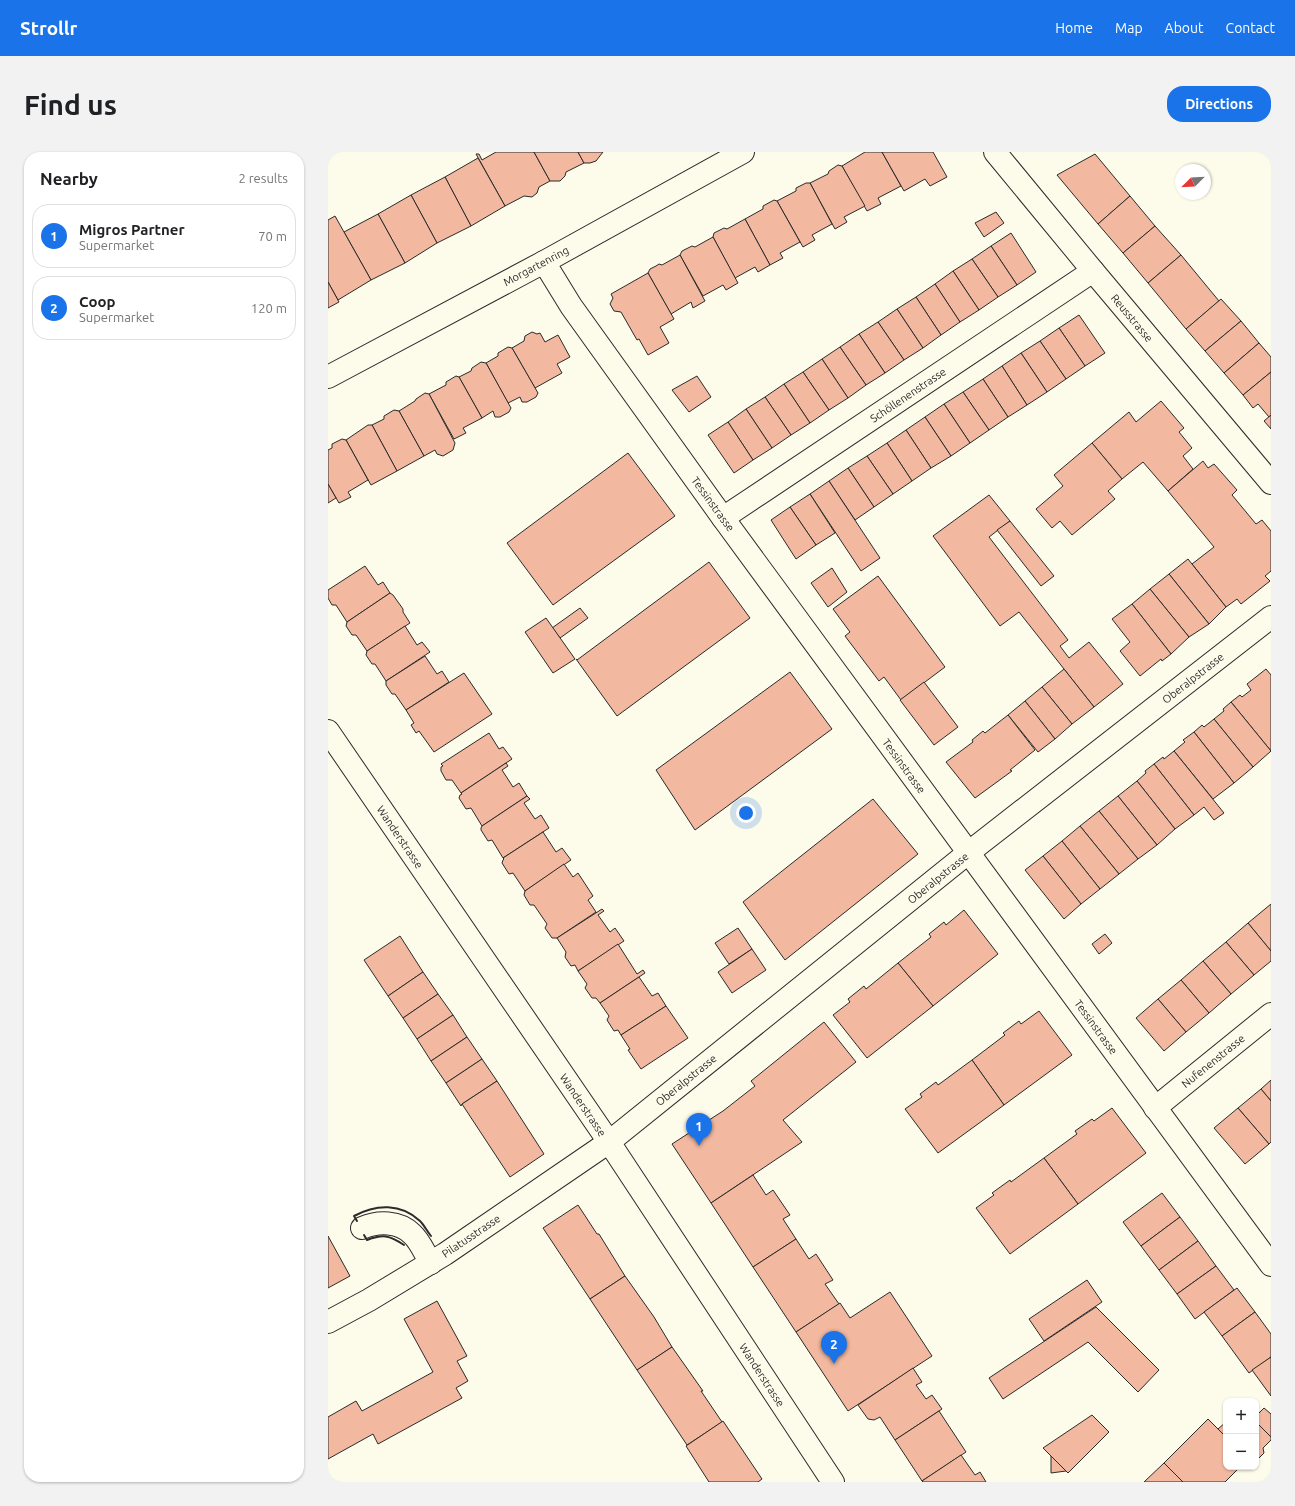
<!DOCTYPE html>
<html lang="en">
<head>
<meta charset="utf-8">
<style>
	:root { --surface:#fff; --page:#f2f2f2; --text:#202124; --muted:#757577; --line:#e0e0e0; --accent:#1a73e8 }
	body { margin:0; font-family:Ubuntu,sans-serif; background:var(--page); color:var(--text) }
	.controls { position:absolute; right:12px; bottom:12px; display:grid; overflow:hidden; border-radius:8px; box-shadow:0 1px 3px #0004 }
	.controls button { width:36px; height:36px; display:grid; place-items:center; padding:0; border:0; border-bottom:1px solid var(--line); background:var(--surface); color:var(--text); font:20px sans-serif }
	.compass { position:absolute; left:847px; top:12px; width:36px; height:36px; border-radius:50%; background:var(--surface); box-shadow:0 1px 3px #0004; rotate:246deg }
	.you { position:absolute; left:418px; top:661px; width:14px; height:14px; margin:-10px; border:3px solid #fff; border-radius:50%; background:#1a73e8; box-shadow:0 0 0 6px #1a73e833 }
	.badge { display:grid; place-items:center; width:26px; height:26px; border-radius:50%; background:var(--accent); color:#fff; font-size:13px; font-weight:700 }
	.pin { position:absolute; translate:-50% -33px; filter:drop-shadow(0 1px 2px #0008) }
	.pin::after { content:''; position:absolute; top:21px; width:14px; height:12px; background:inherit; clip-path:polygon(0 0,100% 0,50% 100%) }
	.list { margin:0; padding:0; list-style:none }
	h2 { display:flex; justify-content:space-between; align-items:center; height:52px; margin:0; padding:0 16px; font-size:17px }
	h2 small { font-size:13px; font-weight:400; color:var(--muted) }
	.list li { display:grid; grid-template-columns:26px 1fr auto; gap:12px; align-items:center; box-sizing:border-box; height:64px; margin:0 8px 8px; padding:0 8px; border:1px solid var(--line); border-radius:16px }
	.list b { display:block; font-size:15px; white-space:nowrap }
	.list p { margin:0; font-size:13px; white-space:nowrap; color:var(--muted) }
	.list em { font-size:13px; font-style:normal; color:var(--muted) }
	.map { position:relative; flex:none; width:943px; height:1330px; overflow:hidden; border-radius:16px }
	header { display:flex; align-items:center; gap:24px; box-sizing:border-box; height:56px; padding:0 20px; background:var(--accent); color:#fff }
	header strong { font-size:19px }
	nav { display:flex; gap:22px; margin-inline-start:auto; font-size:14px }
	.intro { display:flex; align-items:center; justify-content:space-between; box-sizing:border-box; height:96px; padding:0 24px }
	h1 { margin:0; font-size:28px }
	.button { padding:10px 18px; border-radius:16px; background:var(--accent); color:#fff; font-size:14px; font-weight:700 }
	main { display:flex; gap:24px; padding:0 24px }
	aside { flex:1; background:var(--surface); border-radius:16px; box-shadow:0 1px 3px #0004 }
	.map>svg:first-child { display:block }
	.building { fill:#f2b8a0; stroke:#2b2b2b }
	.lines { fill:none; stroke-linecap:round; stroke-linejoin:round }
	.minor-casing { stroke:#2b2b2b; stroke-width:24 }
	.major-casing { stroke:#2b2b2b; stroke-width:24 }
	.minor { stroke:#fdfbea; stroke-width:22 }
	.major { stroke:#fdfbea; stroke-width:22 }
	.wall { stroke:#2b2b2b; stroke-width:2 }
	.labels { text-anchor:middle; stroke-width:3; stroke-linejoin:round; paint-order:stroke }
	.street-label { font-size:11px; fill:#2b2b2b; stroke:#fdfbea }
</style>
</head>
<body>
<header>
<strong>Strollr</strong>
<nav><a>Home</a><a>Map</a><a>About</a><a>Contact</a></nav>
</header>
<div class="intro"><h1>Find us</h1><a class="button">Directions</a></div>
<main>
<aside>
<h2>Nearby<small>2 results</small></h2>
<ul class="list">
<li><span class="badge">1</span><div><b>Migros Partner</b><p>Supermarket</p></div><em>70 m</em></li>
<li><span class="badge">2</span><div><b>Coop</b><p>Supermarket</p></div><em>120 m</em></li>
</ul>
</aside>
<div class="map">
<svg width="943" height="1330" viewBox="0 0 943 1330">
	<rect width="100%" height="100%" fill="#fdfbea"/>
	<g class="building">
		<path d="M168,0H206L222,29L211,35L209,41L204,45L196,44L177,54L148,2H151L154,8Z"/>
		<path d="M206,0H250L256,11L238,20L237,24L232,29H222Z"/>
		<path d="M250,0H275L268,9L262,11H256Z"/>
		<path d="M537,0H554L573,34L550,46L553,52L539,59L514,14Z"/>
		<path d="M554,0H605L619,25L602,34L597,27L576,39Z"/>
		<path d="M767,2L802,44L770,72L729,23Z"/>
		<path d="M150,6L177,54L143,74L117,25Z"/>
		<path d="M510,13L514,14L537,54L516,65L519,70L507,77L482,31L500,22L501,19Z"/>
		<path d="M117,25L143,74L109,91L83,43Z"/>
		<path d="M478,31H482L504,72L484,83L487,88L475,95L449,49L468,39V36Z"/>
		<path d="M83,43L109,91L77,111L50,62Z"/>
		<path d="M802,44L827,74L795,101L770,72Z"/>
		<path d="M446,48L449,49L472,90L452,101L455,106L442,113L417,67L435,57V54Z"/>
		<path d="M668,60L676,71L656,85L647,71Z"/>
		<path d="M50,62L77,111L43,128L16,80Z"/>
		<path d="M7,64L43,128L10,148L0,130V68Z"/>
		<path d="M417,67L442,113L430,120L427,115L407,126L385,85L386,81L396,76L399,77Z"/>
		<path d="M827,74L853,103L820,131L795,101Z"/>
		<path d="M683,81L708,120L689,133L663,94Z"/>
		<path d="M385,85L410,131L398,138L395,133L375,144L352,103L354,99L364,94L367,95Z"/>
		<path d="M663,94L689,133L670,145L644,107Z"/>
		<path d="M352,103L377,149L365,156L363,150L343,162L320,121L322,117L328,114L331,112L334,113Z"/>
		<path d="M853,103L891,149L858,177L820,131Z"/>
		<path d="M644,107L670,145L651,158L625,119Z"/>
		<path d="M625,119L651,158L632,170L607,132Z"/>
		<path d="M320,121L346,167L332,175L341,191L320,203L311,187L309,188L293,160L286,159L282,152L285,146L283,142Z"/>
		<path d="M0,130L11,150L0,156Z"/>
		<path d="M607,132L632,170L613,183L588,145Z"/>
		<path d="M588,145L613,183L595,196L569,157Z"/>
		<path d="M893,147L913,169L877,199L858,177Z"/>
		<path d="M569,157L595,196L576,208L550,170Z"/>
		<path d="M751,163L777,201L757,214L731,176Z"/>
		<path d="M913,169L931,191L896,221L877,199Z"/>
		<path d="M550,170L576,208L557,221L531,182Z"/>
		<path d="M731,176L757,214L738,227L712,189Z"/>
		<path d="M204,180L209,182L212,181L217,190L230,183L242,205L229,212L234,221L207,236L184,196L196,189L197,184Z"/>
		<path d="M531,182L557,221L538,233L512,195Z"/>
		<path d="M712,189L738,227L719,240L693,201Z"/>
		<path d="M931,191L943,205V220L915,243L896,221Z"/>
		<path d="M180,195L184,196L210,241L208,245L199,250H194L192,245L180,251L158,211L170,204V201Z"/>
		<path d="M512,195L538,233L520,246L494,207Z"/>
		<path d="M693,201L719,240L699,253L674,214Z"/>
		<path d="M494,207L520,246L501,258L475,220Z"/>
		<path d="M153,210L158,211L183,256L181,260L172,265H167L165,259L154,266L131,225L143,219L144,216Z"/>
		<path d="M674,214L699,253L680,265L655,227Z"/>
		<path d="M475,220L501,258L482,271L456,232Z"/>
		<path d="M943,220V263L941,265L930,252L925,256L915,243Z"/>
		<path d="M128,224L131,225L154,266L135,276L138,281L126,287L101,242L118,233V230Z"/>
		<path d="M369,224L383,245L361,260L344,238Z"/>
		<path d="M655,227L680,265L661,278L635,240Z"/>
		<path d="M456,232L482,271L463,283L437,245Z"/>
		<path d="M635,240L661,278L642,291L616,252Z"/>
		<path d="M97,241L101,242L127,291L125,298L115,304L109,302L107,298L96,304L71,259L87,249L88,247Z"/>
		<path d="M437,245L463,283L444,296L418,257Z"/>
		<path d="M833,249L856,276L851,280L864,296L855,304L865,317L840,339L815,310L794,327L764,291L801,260L808,270Z"/>
		<path d="M616,252L642,291L623,304L597,265Z"/>
		<path d="M418,257L444,296L425,308L400,270Z"/>
		<path d="M66,258L71,259L96,304L69,319L44,273L56,267V264Z"/>
		<path d="M943,263V277L936,269Z"/>
		<path d="M597,265L623,304L603,316L578,278Z"/>
		<path d="M400,270L425,308L406,321L380,283Z"/>
		<path d="M40,273H44L69,319L43,333L18,288Z"/>
		<path d="M578,278L603,316L584,329L559,291Z"/>
		<path d="M14,287L18,288L40,328L20,340L23,345L11,351L0,332V298L4,296V292Z"/>
		<path d="M559,291L584,329L565,342L539,304Z"/>
		<path d="M764,291L794,327L780,339L787,347L744,383L732,369L724,376L708,357L735,334L726,323Z"/>
		<path d="M300,301L347,364L225,453L179,391Z"/>
		<path d="M539,304L565,342L546,355L520,316Z"/>
		<path d="M875,309L880,316L886,312L909,338L904,343L928,372L934,368L943,379V419L937,424L942,429L913,452L909,447L898,455L864,412L886,395L840,339Z"/>
		<path d="M520,316L546,355L527,368L501,329Z"/>
		<path d="M501,329L552,406L533,419L482,342Z"/>
		<path d="M0,332L8,346L0,351Z"/>
		<path d="M482,342L507,381L488,393L462,355Z"/>
		<path d="M661,343L682,369L661,385L740,488L732,494L741,506L761,490L795,532L766,555L691,460L672,474L605,384Z"/>
		<path d="M462,355L488,393L468,407L443,368Z"/>
		<path d="M682,369L726,424L713,434L669,378Z"/>
		<path d="M860,407L898,455L881,472L841,422Z"/>
		<path d="M381,410L422,466L289,564L248,507L249,508Z"/>
		<path d="M37,414L50,433L55,430L62,441L19,470L8,453H4L0,446V438Z"/>
		<path d="M504,416L519,440L500,455L483,431Z"/>
		<path d="M841,422L881,472L861,485L822,437Z"/>
		<path d="M550,424L617,515L573,548L556,525L551,529L517,484L522,480L505,457Z"/>
		<path d="M822,437L861,485L843,502L804,452Z"/>
		<path d="M62,441L65,443L75,457V460L82,471L39,499L28,483H24L18,474L19,470Z"/>
		<path d="M804,452L843,502L834,509L833,507L812,524L792,499L802,490L784,467Z"/>
		<path d="M252,456L260,466L232,486L224,476Z"/>
		<path d="M218,466L247,507L225,521L197,480Z"/>
		<path d="M77,474L89,493L94,490L102,500L58,529L47,512H44L38,503L39,499Z"/>
		<path d="M97,504L109,522L114,519L121,530L78,558L67,542H64L58,533V529Z"/>
		<path d="M736,517L766,555L744,572L714,535Z"/>
		<path d="M938,517L943,523V599L903,550L912,543L914,545L923,538L919,532Z"/>
		<path d="M462,520L504,577L367,678L328,618Z"/>
		<path d="M136,521L164,562L106,600L91,579L88,581L83,573L86,571L78,558Z"/>
		<path d="M596,530L630,575L606,593L572,548Z"/>
		<path d="M714,535L744,572L727,587L697,549Z"/>
		<path d="M697,549L727,587L710,600L680,563Z"/>
		<path d="M903,550L943,599L925,615L886,567L896,559L895,557Z"/>
		<path d="M680,563L707,598L682,618L684,619L647,646L618,610L645,590L644,588L655,579L657,581Z"/>
		<path d="M886,567L925,615L906,631L866,580L874,573L876,575Z"/>
		<path d="M866,580L906,631L885,647L846,599L857,590L855,588Z"/>
		<path d="M161,581L171,597L175,595L184,607L133,641L124,628H118L113,619V615L115,614L113,612Z"/>
		<path d="M846,599L896,661L886,668L876,655L866,663L826,612L835,605L836,607Z"/>
		<path d="M178,611L180,614L174,618L185,635L191,631L199,644L154,674L143,656L138,657L131,646L132,643L134,642L133,641Z"/>
		<path d="M826,612L866,663L847,677L809,629L818,621L817,619Z"/>
		<path d="M809,629L847,677L829,693L790,644Z"/>
		<path d="M199,644L202,647L196,651L207,667L213,663L221,676L175,706L164,688L160,689L153,678V676L154,674Z"/>
		<path d="M790,644L829,693L810,707L771,659Z"/>
		<path d="M545,647L590,702L457,808L415,750Z"/>
		<path d="M771,659L810,707L791,722L752,674Z"/>
		<path d="M752,674L791,722L772,737L734,689Z"/>
		<path d="M215,680L228,700L234,696L243,708L197,739L185,721L181,722L174,711L175,708L176,707L175,706Z"/>
		<path d="M734,689L772,737L753,752L715,704Z"/>
		<path d="M715,704L753,752L736,767L697,718Z"/>
		<path d="M236,712L245,725L250,721L265,744L260,748L268,760L229,786H224L217,776L219,772L206,753H202L196,743L197,739Z"/>
		<path d="M943,752V799L920,771Z"/>
		<path d="M274,757L276,759L270,763L282,780L287,776L296,789L250,819L247,813L243,814L237,805L238,800L229,786Z"/>
		<path d="M636,758L670,802L605,854L570,811L603,785L601,782L616,770L618,773Z"/>
		<path d="M920,771L943,799V809L926,823L898,790Z"/>
		<path d="M410,776L424,797L401,812L387,791Z"/>
		<path d="M777,782L784,791L771,802L764,792Z"/>
		<path d="M72,784L95,820L60,844L36,808Z"/>
		<path d="M898,790L926,823L903,842L875,809Z"/>
		<path d="M290,792L309,822L315,818L317,821L272,851L268,846H264L257,836L259,832L250,819Z"/>
		<path d="M424,797L438,818L404,841L390,820Z"/>
		<path d="M875,809L903,842L881,861L853,828Z"/>
		<path d="M570,811L605,854L539,906L505,863L522,850L520,847L536,834L538,837Z"/>
		<path d="M95,820L110,842L75,866L60,844Z"/>
		<path d="M311,825L324,844L330,841L338,854L293,883L290,878L286,879L279,868L281,864L272,851Z"/>
		<path d="M853,828L881,861L858,880L830,847Z"/>
		<path d="M110,842L125,863L89,887L75,866Z"/>
		<path d="M830,847L858,880L836,899L808,866Z"/>
		<path d="M338,854L360,886L313,917L300,898L302,897L293,883Z"/>
		<path d="M711,859L744,903L676,953L644,908L677,883L675,881L691,869L693,872Z"/>
		<path d="M125,863L139,885L103,909L89,887Z"/>
		<path d="M496,870L528,910L455,968L474,990L383,1051L344,992L395,959L427,934L423,929Z"/>
		<path d="M139,885L154,907L118,931L103,909Z"/>
		<path d="M154,907L169,929L134,952L133,954L118,931Z"/>
		<path d="M644,908L676,953L610,1001L577,957L594,945L592,942L608,930L610,933Z"/>
		<path d="M943,928V949L933,937Z"/>
		<path d="M169,929L216,1002L182,1025L134,952Z"/>
		<path d="M933,937L943,949V990L941,992L910,956Z"/>
		<path d="M784,956L818,1001L750,1052L716,1006L749,982L747,979L764,967L766,969Z"/>
		<path d="M910,956L941,992L917,1012L886,976Z"/>
		<path d="M716,1006L750,1052L682,1102L648,1056L666,1043L664,1041L682,1028L683,1030Z"/>
		<path d="M425,1023L438,1043L445,1038L462,1063L455,1067L468,1087L425,1115L383,1051Z"/>
		<path d="M834,1041L852,1065L813,1094L795,1070Z"/>
		<path d="M250,1053L269,1082H271L297,1124L262,1147L215,1076Z"/>
		<path d="M852,1065L870,1089L831,1118L813,1094Z"/>
		<path d="M0,1084L22,1124L0,1136Z"/>
		<path d="M468,1087L481,1107L488,1102L505,1128L497,1132L511,1152L468,1180L425,1115Z"/>
		<path d="M870,1089L888,1114L849,1142L831,1118Z"/>
		<path d="M888,1114L906,1138L867,1167L849,1142Z"/>
		<path d="M297,1124L326,1165L344,1195L309,1218L262,1147Z"/>
		<path d="M759,1128L774,1150L716,1189L701,1167Z"/>
		<path d="M909,1136L927,1160L894,1184L876,1160Z"/>
		<path d="M562,1140L604,1204L520,1259L468,1180L512,1151L522,1166Z"/>
		<path d="M109,1149L139,1204L129,1209L140,1229L128,1236L134,1246L50,1292L45,1282L0,1307V1265L28,1249L34,1259L105,1220L76,1167Z"/>
		<path d="M768,1155L831,1218L810,1240L760,1190L675,1247L661,1226Z"/>
		<path d="M927,1160L943,1182V1205L921,1221L894,1184Z"/>
		<path d="M344,1195L375,1239H373L394,1270L359,1293L309,1218Z"/>
		<path d="M943,1205V1244L924,1218Z"/>
		<path d="M585,1216L594,1230L588,1233L598,1247L604,1243L614,1257L567,1288L552,1265L546,1268L540,1267L530,1253Z"/>
		<path d="M936,1256L943,1262V1285L928,1270V1264Z"/>
		<path d="M611,1259L638,1300L594,1329L567,1288Z"/>
		<path d="M764,1263L781,1280L740,1321L715,1296Z"/>
		<path d="M880,1267L898,1285V1315H912L897,1330H855L836,1311Z"/>
		<path d="M395,1269L434,1327L430,1330H381L358,1294Z"/>
		<path d="M898,1270V1285L890,1277Z"/>
		<path d="M928,1270L943,1285V1288L935,1296L936,1301L928,1309Z"/>
		<path d="M633,1303L647,1323L652,1320L658,1330H595L594,1329Z"/>
		<path d="M723,1304L738,1319L723,1321Z"/>
		<path d="M836,1311L855,1330H816Z"/>
	</g>
	<g class="lines">
		<g class="minor-casing">
			<g id="minor">
				<path d="M667,0L765,119L943,331"/>
				<path d="M216,110L243,154L395,366L943,1113"/>
				<path d="M395,366L765,119"/>
				<path d="M0,579L281,990L505,1330"/>
				<path d="M827,956L943,862"/>
				<path d="M34,1076C50,1069 71,1069 84,1082C92,1089 97,1102 103,1111"/>
				<path d="M0,1170L41,1148L117,1102L281,990L640,701L943,465"/>
			</g>
		</g>
		<g class="major-casing">
			<path id="major" d="M0,225L216,110L415,0"/>
		</g>
		<use href="#minor" class="minor"/>
		<use href="#major" class="major"/>
		<g class="wall">
			<path d="M29,1069L26,1064C48,1052 73,1051 92,1069C96,1073 99,1079 103,1084"/>
			<path d="M36,1083L39,1088C55,1082 61,1083 76,1093"/>
		</g>
	</g>
	<g class="labels">
		<g class="street-label">
			<text transform="translate(208 114) rotate(-28)" y="4">Morgartenring</text>
			<text transform="translate(804 166) rotate(50)" y="4">Reusstrasse</text>
			<text transform="translate(580 243) rotate(-34)" y="4">Schöllenenstrasse</text>
			<text transform="translate(385 352) rotate(54)" y="4">Tessinstrasse</text>
			<text transform="translate(865 526) rotate(-38)" y="4">Oberalpstrasse</text>
			<text transform="translate(576 614) rotate(54)" y="4">Tessinstrasse</text>
			<text transform="translate(72 685) rotate(56)" y="4">Wanderstrasse</text>
			<text transform="translate(610 726) rotate(-39)" y="4">Oberalpstrasse</text>
			<text transform="translate(768 875) rotate(54)" y="4">Tessinstrasse</text>
			<text transform="translate(885 909) rotate(-39)" y="4">Nufenenstrasse</text>
			<text transform="translate(358 928) rotate(-39)" y="4">Oberalpstrasse</text>
			<text transform="translate(255 953) rotate(56)" y="4">Wanderstrasse</text>
			<text transform="translate(143 1084) rotate(-34)" y="4">Pilatusstrasse</text>
			<text transform="translate(434 1223) rotate(57)" y="4">Wanderstrasse</text>
		</g>
	</g>
</svg>
<div class="controls">
<button>+</button>
<button>−</button>
</div>
<svg class="compass" viewBox="-18 -18 36 36"><path d="M0-13l5 13h-10z" fill="#e53935"/><path d="M0 13l5-13h-10z" fill="#757577"/></svg>
<div class="you"></div>
<div class="pin badge" style="left:371px;top:994px">1</div>
<div class="pin badge" style="left:506px;top:1212px">2</div>
</div>
</main>
</body>
</html>
